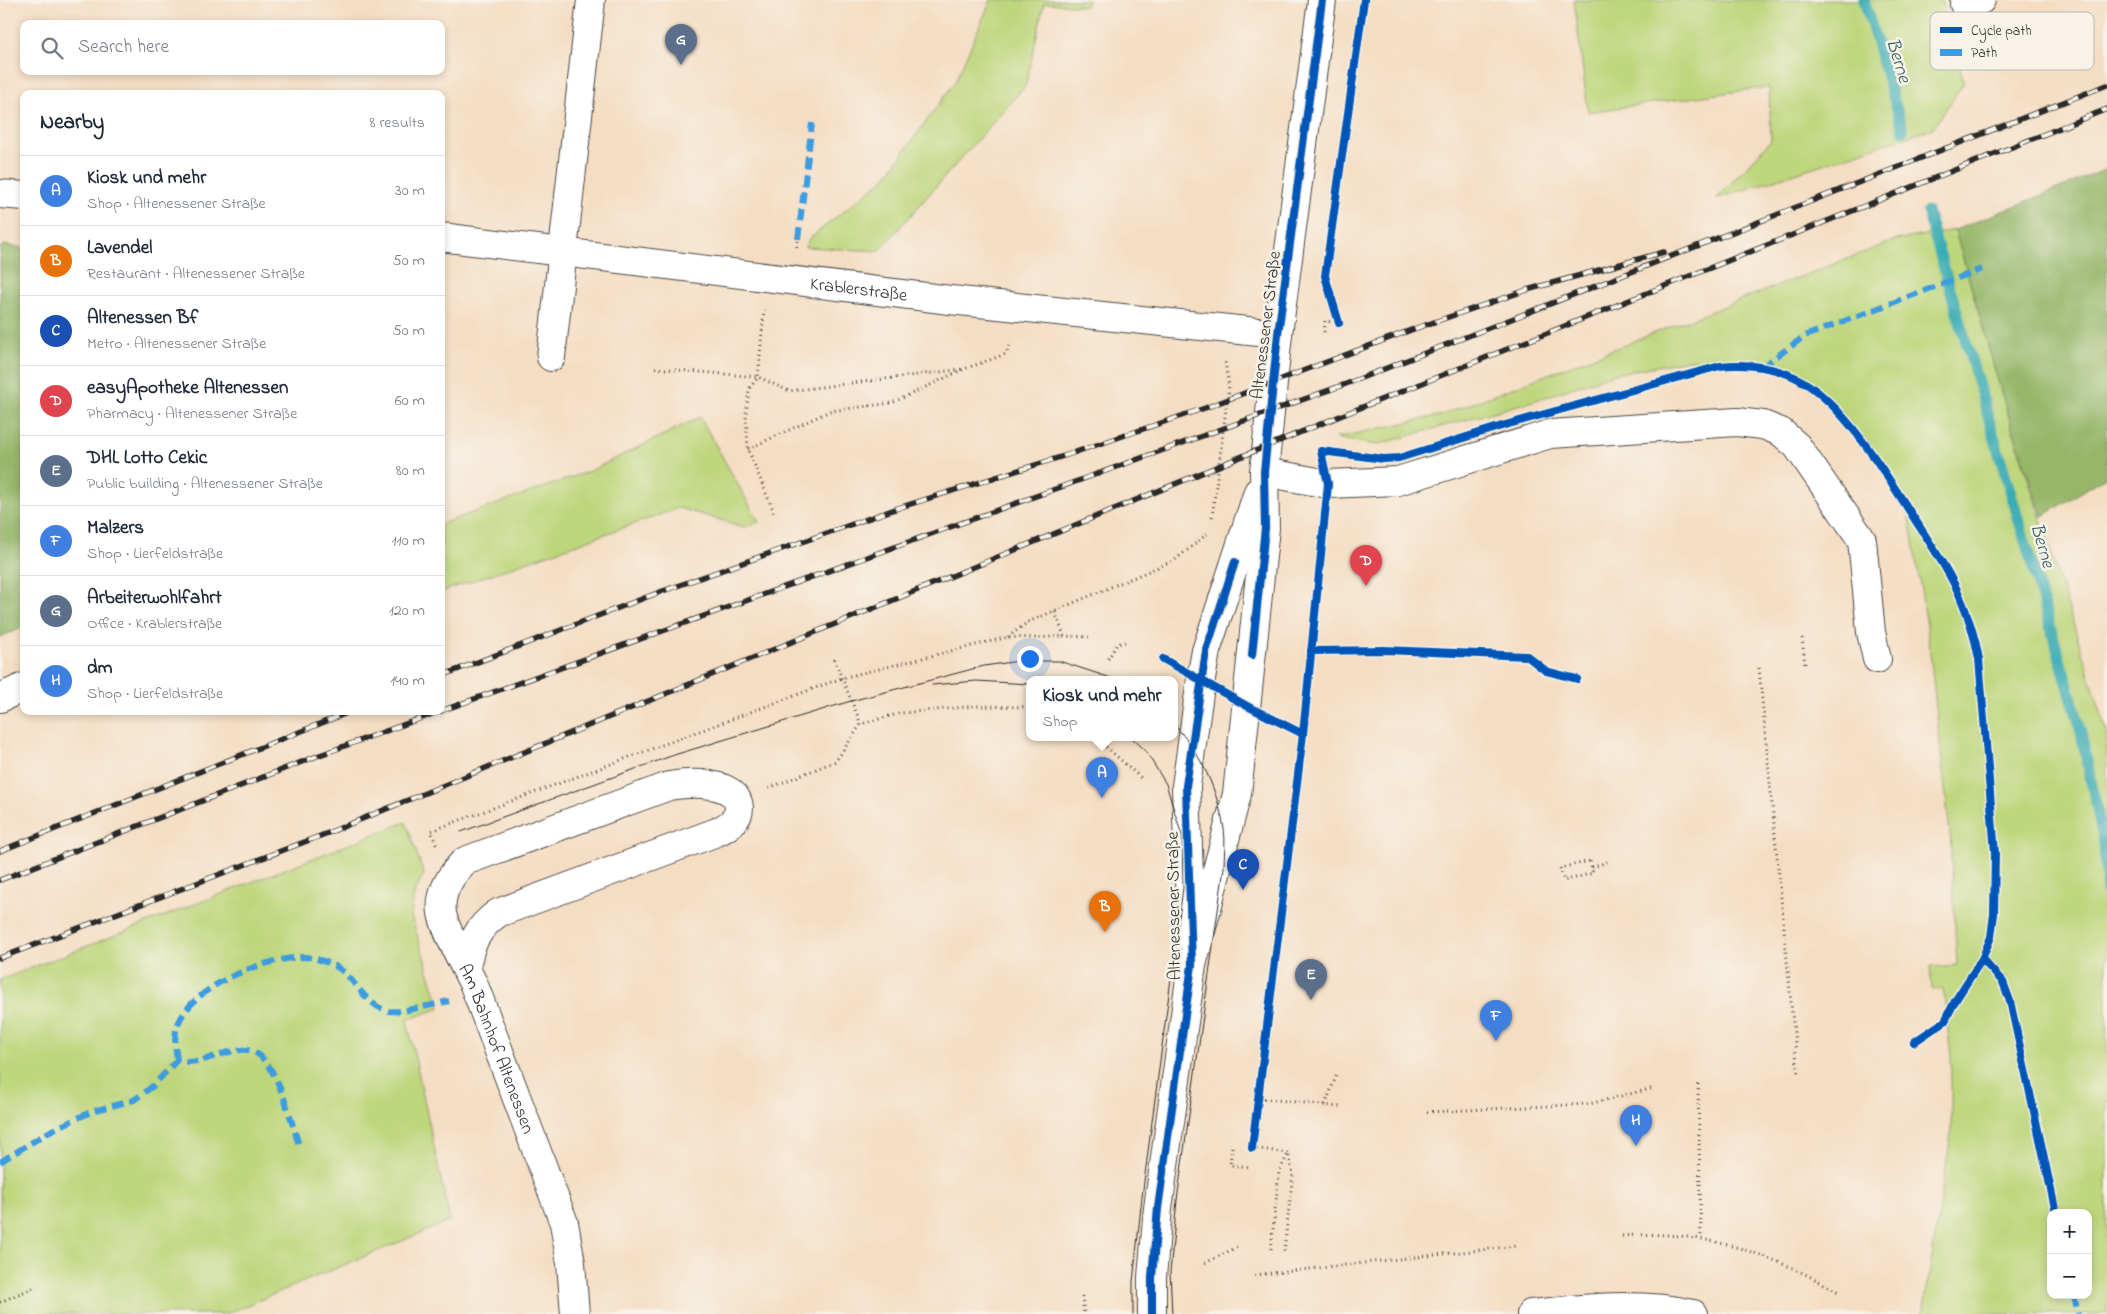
<!DOCTYPE html>
<html lang="en">
<head>
<meta charset="utf-8">
<style>
	:root { --surface:#fff; --page:#f2f2f3; --text:#1f2937; --muted:#747a83; --line:#e0e1e3; --accent:#0b8043 }
	body { margin:0; font-family:"Indie Flower",sans-serif; background:var(--page); color:var(--text) }
	.controls { position:absolute; right:15px; bottom:15px; display:grid; overflow:hidden; border-radius:10px; box-shadow:0 2px 8px #0003 }
	.controls button { width:45px; height:45px; display:grid; place-items:center; padding:0; border:0; border-bottom:1px solid var(--line); background:var(--surface); color:var(--text); font:25px sans-serif }
	.you { position:absolute; left:1029px; top:658px; width:18px; height:18px; margin:-12px; border:4px solid #fff; border-radius:50%; background:#1a73e8; box-shadow:0 0 0 8px #1a73e833 }
	.badge { display:grid; place-items:center; width:32px; height:32px; border-radius:50%; background:var(--accent); color:#fff; font-size:16px; font-weight:700 }
	.pin { position:absolute; translate:-50% -41px; filter:drop-shadow(0 1px 2px #0008) }
	.pin::after { content:''; position:absolute; top:26px; width:18px; height:15px; background:inherit; clip-path:polygon(0 0,100% 0,50% 100%) }
	.popup { position:absolute; left:1026px; top:676px; width:152px; height:65px; box-sizing:border-box; display:grid; place-content:center; border-radius:10px; background:var(--surface); filter:drop-shadow(0 1px 4px #0005); font-size:16px; white-space:nowrap; color:var(--muted) }
	.popup b { font-size:19px; color:var(--text) }
	.popup::after { content:''; position:absolute; left:50%; top:100%; margin-left:-10px; border:10px solid transparent; border-top-color:var(--surface) }
	.list { margin:0; padding:0; list-style:none }
	h2 { display:flex; justify-content:space-between; align-items:center; height:65px; margin:0; padding:0 20px; font-size:21px }
	h2 small { font-size:16px; font-weight:400; color:var(--muted) }
	.list li { display:grid; grid-template-columns:32px 1fr auto; gap:15px; align-items:center; box-sizing:border-box; height:70px; padding:0 20px; border-top:1px solid var(--line) }
	.list b { display:block; font-size:19px; white-space:nowrap }
	.list p { margin:0; font-size:16px; white-space:nowrap; color:var(--muted) }
	.list em { font-size:16px; font-style:normal; color:var(--muted) }
	.icon { flex:none; width:28px; height:28px; fill:none; stroke:currentColor; stroke-width:2; stroke-linecap:round; stroke-linejoin:round }
	.map { position:relative; flex:none; width:2107px; height:1314px; overflow:hidden }
	.search { position:absolute; background:var(--surface); box-shadow:0 2px 8px #0003; left:20px; top:20px; width:425px; height:55px; display:flex; align-items:center; gap:12px; box-sizing:border-box; padding:0 18px; border-radius:10px; color:var(--muted); font-size:19px }
	.panel { position:absolute; background:var(--surface); box-shadow:0 2px 8px #0003; left:20px; top:90px; width:425px; height:625px; border-radius:10px }
	.map>svg:first-child { display:block }
	.green { fill:#bed67b; stroke:#748053; fill-rule:evenodd }
	.forest { fill:#96b76b; stroke:#60714b }
	.lines { fill:none; stroke-linecap:round; stroke-linejoin:round }
	.stream { stroke:#39abb3; stroke-width:11 }
	.minor-casing { stroke:#494642; stroke-width:30 }
	.major-casing { stroke:#494642; stroke-width:30 }
	.path { stroke:#494642; stroke-width:3; stroke-dasharray:1 4; stroke-linecap:butt }
	.minor { stroke:#fff; stroke-width:28 }
	.major { stroke:#fff; stroke-width:28 }
	.tram { stroke:#2b2b2b; stroke-width:1 }
	.rail-casing { stroke:#2b2b2b; stroke-width:5.5 }
	.rail { stroke:#f7f3e8; stroke-width:4; stroke-dasharray:11; stroke-linecap:butt }
	.quiet { stroke:#3d9ce1; stroke-width:6; stroke-dasharray:12 6; stroke-linecap:butt }
	.cycleway-casing { stroke:#f7f3e8; stroke-width:11 }
	.cycleway { stroke:#0057b8; stroke-width:8 }
	.labels { text-anchor:middle; stroke-width:5; stroke-linejoin:round; paint-order:stroke }
	.street-label { font-size:18px; fill:#2b2b2b; stroke:#f7f3e8 }
	.water-label { font-size:19px; font-style:italic; fill:#315e61; stroke:#f7f3e8 }
	.key { fill:#f7f3e8; stroke:#bab7af; stroke-width:1 }
	.key-label { font-size:14px; fill:#2b2b2b }
</style>
</head>
<body>
<div class="map">
<svg width="2107" height="1314" viewBox="0 0 2107 1314">
	<rect width="100%" height="100%" fill="#f7f3e8"/>
	<filter id="ink" filterUnits="userSpaceOnUse"><feTurbulence type="fractalNoise" baseFrequency=".02" numOctaves="2"/><feDisplacementMap in="SourceGraphic" scale="10" xChannelSelector="R" yChannelSelector="G"/><feConvolveMatrix kernelMatrix="1 2 1 2 8 2 1 2 1" color-interpolation-filters="sRGB"/></filter>
	<filter id="wash" filterUnits="userSpaceOnUse"><feTurbulence type="fractalNoise" baseFrequency=".0096" numOctaves="4" result="noise"/><feDisplacementMap in="SourceGraphic" scale="20" xChannelSelector="R" yChannelSelector="G"/><feGaussianBlur stdDeviation="1.12" result="paint"/><feColorMatrix in="noise" values="0 0 0 0 0 0 0 0 0 0 0 0 0 0 0 0 0 1.4 0 .05"/><feComposite in="paint" operator="in"/></filter>
	<g filter="url(#wash)">
		<rect width="100%" height="100%" fill="#f5ddc3"/>
		<g class="green">
			<path d="M991,0H1089L1085,6L1044,3L1026,85L879,251L805,247L809,239L884,179L955,82Z"/>
			<path d="M1574,0H1941L1964,83L1933,128L1716,199L1771,140L1769,87L1588,112Z"/>
			<path d="M1955,230L2002,395L2107,732V1314H1923L1951,1134V1057L1943,989L1932,990L1930,967L1957,965L1950,834L1927,626L1908,512L1883,463L1841,411L1796,377L1761,362L1688,360L1614,374L1536,400L1376,445L1335,438L1442,415L1896,240ZM2051,1213H2088V1295H2051Z"/>
			<path d="M700,417L759,522L744,527L679,508L441,592V524L590,471Z"/>
			<path d="M406,822L424,874L414,894L411,916L440,1008L407,1020L450,1221L226,1314H0V980Z"/>
		</g>
		<g class="forest">
			<path d="M2107,169V476L2042,517L2002,395L1955,230Z"/>
			<path d="M4,245L24,248V627L0,637V248Z"/>
		</g>
		<g class="lines">
			<g class="stream">
				<path d="M1864,0L1903,130"/>
				<path d="M1927,211L2079,723L2104,842L2107,893"/>
			</g>
		</g>
	</g>
	<g filter="url(#ink)">
		<g class="lines">
			<g class="minor-casing">
				<g id="minor">
					<path d="M1964,4L1981,0"/>
					<path d="M0,194L24,196"/>
					<path id="s1" d="M441,237L950,300L1278,334"/>
					<path d="M551,357L591,0"/>
					<path d="M1264,472L1328,484L1398,481L1550,434L1737,422L1763,425L1781,432L1797,446L1862,540L1871,632L1877,659"/>
					<path d="M0,698L24,687"/>
					<path id="s2" d="M466,968C470,944 477,928 498,913L717,832C727,827 739,820 739,808C737,779 688,783 669,786L465,861C451,874 439,893 442,913C444,928 466,969 474,985L564,1223L571,1263L575,1314"/>
				</g>
			</g>
			<g class="major-casing">
				<g id="major">
					<path d="M1191,939L1186,786L1201,679L1206,651L1258,492"/>
					<path d="M1152,1314V1277L1158,1208L1192,965L1237,794L1265,528L1264,472L1278,334L1322,0"/>
					<path d="M1531,1314C1585,1308 1640,1302 1693,1314"/>
				</g>
			</g>
			<g class="path">
				<path d="M797,247L798,239"/>
				<path d="M764,310L758,377L749,389L746,414L748,449L775,515"/>
				<path d="M1324,332L1325,321L1339,323"/>
				<path d="M655,368L758,377L789,391L964,369"/>
				<path d="M748,449L830,411L892,403L964,369L1006,354L1010,345"/>
				<path d="M1212,517L1229,386L1225,362"/>
				<path d="M1055,612L1064,636L1089,637"/>
				<path d="M1008,637L1028,622L1175,560L1207,534"/>
				<path d="M1802,638L1805,665"/>
				<path d="M1311,651L1384,650"/>
				<path d="M1470,654L1527,656L1546,671L1577,679"/>
				<path d="M834,659L861,724"/>
				<path d="M1108,659L1117,644L1125,642"/>
				<path d="M1759,668L1798,1075"/>
				<path d="M1095,737L1141,778"/>
				<path d="M769,788L836,761L861,724L901,713L977,706L1030,707"/>
				<path d="M436,844L431,831L842,678L1008,637L1035,638L1064,636"/>
				<path d="M1590,861L1593,873L1564,881L1560,868Z"/>
				<path d="M1592,867L1611,861"/>
				<path d="M1698,1084L1701,1239"/>
				<path d="M1259,1098L1340,1107"/>
				<path d="M1325,1105L1337,1074"/>
				<path d="M1427,1112L1589,1104L1654,1088"/>
				<path d="M1232,1147L1230,1165L1250,1167"/>
				<path d="M1252,1148L1288,1153"/>
				<path d="M1622,1236C1699,1228 1774,1254 1840,1293"/>
				<path d="M1271,1249L1279,1172L1288,1154"/>
				<path d="M1284,1251L1293,1173L1288,1153"/>
				<path d="M1205,1263L1237,1247"/>
				<path d="M1255,1275L1516,1246"/>
				<path d="M1082,1296L1084,1314"/>
				<path d="M0,1302L35,1287"/>
			</g>
			<use href="#minor" class="minor"/>
			<use href="#major" class="major"/>
			<g class="tram">
				<path d="M932,685L976,681L1030,684"/>
				<path d="M1131,737L1145,750L1166,784L1182,836L1183,888L1142,1197L1133,1282V1314"/>
				<path d="M461,832L674,755L851,701L984,666L1019,661H1059L1114,679"/>
				<path d="M1172,1314L1170,1272L1177,1200L1224,868C1224,856 1226,841 1224,829C1218,792 1201,752 1174,725"/>
			</g>
			<g class="rail-casing">
				<g id="rail">
					<path d="M441,676L660,592L898,508L1067,455L1205,408L1411,330L1527,290L1664,252"/>
					<path d="M441,711L1346,384L2107,85"/>
					<path d="M0,851L352,711"/>
					<path d="M0,880L317,756L441,711"/>
					<path d="M0,958L328,833L1340,416L2107,109"/>
				</g>
			</g>
			<use href="#rail" class="rail"/>
			<g class="quiet">
				<path d="M798,239L812,123"/>
				<path d="M1762,367L1805,336L1982,269"/>
				<path d="M177,1060C175,1047 173,1032 180,1020C198,983 266,958 305,957C312,957 324,961 331,964C354,973 363,1006 389,1011C402,1013 435,1004 449,1001"/>
				<path d="M0,1162L52,1130L93,1111L134,1100L153,1086L177,1060C196,1065 208,1058 225,1053C235,1051 242,1048 252,1051C277,1060 291,1122 299,1145"/>
				<path d="M2074,1295L2078,1314"/>
			</g>
			<g class="cycleway-casing">
				<g id="cycleway">
					<path d="M1339,323L1325,276L1364,0"/>
					<path d="M1311,651L1384,650L1527,656L1546,671L1577,679"/>
					<path d="M1252,655L1265,528L1264,472L1278,334L1322,0"/>
					<path d="M1163,659L1247,706L1303,734"/>
					<path d="M1982,959L2003,982L2010,1001L2056,1213"/>
					<path d="M1252,1148L1303,734L1328,484L1321,451L1384,459L1399,458L1505,425L1720,366C1747,363 1778,367 1802,381C1845,406 1885,473 1912,515C1928,540 1947,567 1959,594C1968,615 1975,637 1979,659L1995,853L1994,914L1991,937L1982,959L1955,1001L1945,1021L1914,1042"/>
					<path d="M1152,1314V1277L1158,1208L1192,965L1186,786L1206,651L1235,562"/>
				</g>
			</g>
			<use href="#cycleway" class="cycleway"/>
		</g>
	</g>
	<g class="labels">
		<g class="street-label">
			<text dy="6" stroke="none"><textPath href="#s1" startOffset="421">Krablerstraße</textPath></text>
			<text transform="translate(1265 325) rotate(-83)" y="6">Altenessener Straße</text>
			<text transform="translate(1173 906) rotate(-91)" y="6">Altenessener Straße</text>
			<text dy="6" stroke="none"><textPath href="#s2" startOffset="838">Am Bahnhof Altenessen</textPath></text>
		</g>
		<g class="water-label">
			<text transform="translate(1900 60) rotate(73)" y="7">Berne</text>
			<text transform="translate(2044 545) rotate(74)" y="7">Berne</text>
		</g>
	</g>
	<rect x="1930" y="12" width="164" height="58" rx="8" class="key"/>
	<rect x="1940" y="27" width="22" height="6" fill="#0057b8"/>
	<rect x="1940" y="49" width="22" height="7" fill="#3d9ce1"/>
	<g class="key-label">
		<text x="1971" y="35">Cycle path</text>
		<text x="1971" y="57">Path</text>
	</g>
</svg>
<div class="controls">
<button>+</button>
<button>−</button>
</div>
<div class="you"></div>
<div class="pin badge" style="left:1102px;top:798px;background:#3f7fe0">A</div>
<div class="popup"><b>Kiosk und mehr</b>Shop</div>
<div class="pin badge" style="left:1105px;top:932px;background:#e8710a">B</div>
<div class="pin badge" style="left:1243px;top:890px;background:#1a4fb4">C</div>
<div class="pin badge" style="left:1366px;top:586px;background:#e0444e">D</div>
<div class="pin badge" style="left:1311px;top:1000px;background:#5c6f8a">E</div>
<div class="pin badge" style="left:1496px;top:1041px;background:#3f7fe0">F</div>
<div class="pin badge" style="left:681px;top:65px;background:#5c6f8a">G</div>
<div class="pin badge" style="left:1636px;top:1146px;background:#3f7fe0">H</div>
<div class="search"><svg class="icon" aria-label="search" viewBox="0 0 24 24"><circle cx="10" cy="10" r="6"/><path d="M15 15l6 6"/></svg>Search here</div>
<section class="panel">
<h2>Nearby<small>8 results</small></h2>
<ul class="list">
<li><span class="badge" style="background:#3f7fe0">A</span><div><b>Kiosk und mehr</b><p>Shop · Altenessener Straße</p></div><em>30 m</em></li>
<li><span class="badge" style="background:#e8710a">B</span><div><b>Lavendel</b><p>Restaurant · Altenessener Straße</p></div><em>50 m</em></li>
<li><span class="badge" style="background:#1a4fb4">C</span><div><b>Altenessen Bf</b><p>Metro · Altenessener Straße</p></div><em>50 m</em></li>
<li><span class="badge" style="background:#e0444e">D</span><div><b>easyApotheke Altenessen</b><p>Pharmacy · Altenessener Straße</p></div><em>60 m</em></li>
<li><span class="badge" style="background:#5c6f8a">E</span><div><b>DHL Lotto Cekic</b><p>Public building · Altenessener Straße</p></div><em>80 m</em></li>
<li><span class="badge" style="background:#3f7fe0">F</span><div><b>Malzers</b><p>Shop · Lierfeldstraße</p></div><em>110 m</em></li>
<li><span class="badge" style="background:#5c6f8a">G</span><div><b>Arbeiterwohlfahrt</b><p>Office · Krablerstraße</p></div><em>120 m</em></li>
<li><span class="badge" style="background:#3f7fe0">H</span><div><b>dm</b><p>Shop · Lierfeldstraße</p></div><em>140 m</em></li>
</ul>
</section>
</div>
</body>
</html>
